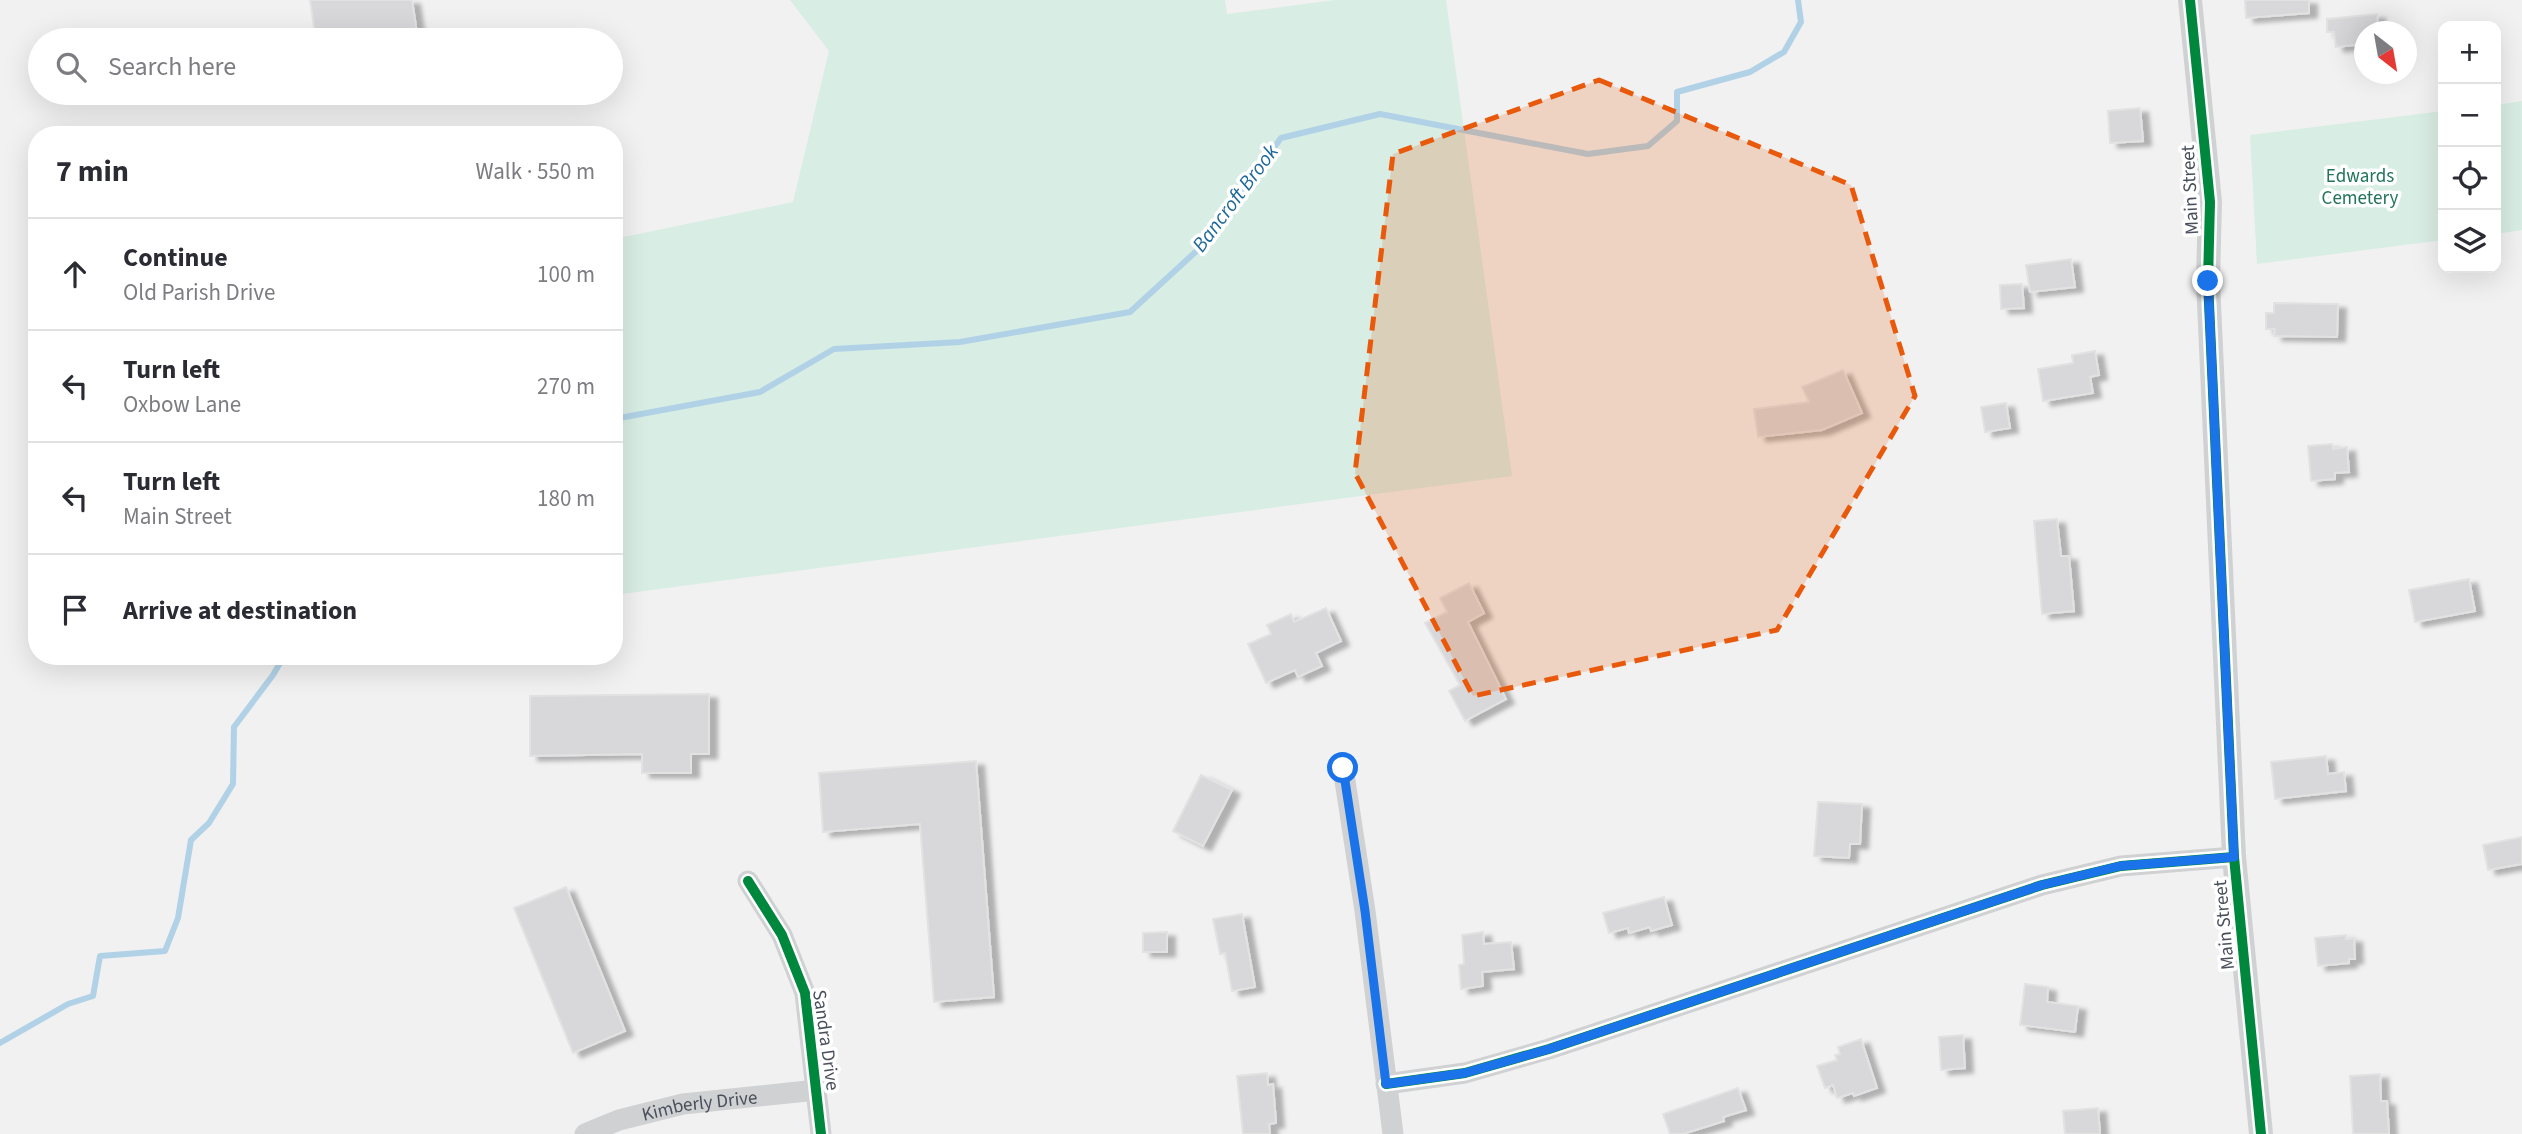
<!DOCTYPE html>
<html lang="en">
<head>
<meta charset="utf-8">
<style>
	:root { --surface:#fff; --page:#f7f7f7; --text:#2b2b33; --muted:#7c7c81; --line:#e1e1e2 }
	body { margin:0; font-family:"Source Sans 3",sans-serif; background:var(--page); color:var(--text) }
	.controls { position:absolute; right:21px; top:21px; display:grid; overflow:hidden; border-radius:14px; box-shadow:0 7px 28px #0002 }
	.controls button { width:63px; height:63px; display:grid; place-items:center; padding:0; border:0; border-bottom:2px solid var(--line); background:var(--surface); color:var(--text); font:35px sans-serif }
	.compass { position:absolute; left:2354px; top:21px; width:63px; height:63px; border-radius:50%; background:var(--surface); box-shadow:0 7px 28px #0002; rotate:149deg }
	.stop { position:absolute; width:21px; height:21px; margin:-16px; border:5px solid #1a73e8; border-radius:50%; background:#fff }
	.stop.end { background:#1a73e8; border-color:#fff; box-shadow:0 2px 7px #0008 }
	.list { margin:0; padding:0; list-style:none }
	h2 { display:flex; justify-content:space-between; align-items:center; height:91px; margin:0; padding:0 28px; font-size:30px }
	h2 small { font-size:23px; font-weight:400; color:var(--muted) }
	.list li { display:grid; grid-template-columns:46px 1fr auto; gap:21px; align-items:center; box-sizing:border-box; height:112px; padding:0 28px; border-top:2px solid var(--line) }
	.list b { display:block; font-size:26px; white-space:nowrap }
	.list p { margin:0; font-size:23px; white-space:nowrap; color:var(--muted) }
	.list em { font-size:23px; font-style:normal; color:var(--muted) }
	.icon { flex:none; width:38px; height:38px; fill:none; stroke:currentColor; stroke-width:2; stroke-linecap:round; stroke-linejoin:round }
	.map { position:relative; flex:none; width:2522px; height:1134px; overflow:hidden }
	.search { position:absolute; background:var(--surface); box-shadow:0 7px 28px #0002; left:28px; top:28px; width:595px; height:77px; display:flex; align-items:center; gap:18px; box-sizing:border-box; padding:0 24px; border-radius:38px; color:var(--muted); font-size:26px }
	.panel { position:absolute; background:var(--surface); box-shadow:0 7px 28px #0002; left:28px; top:126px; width:595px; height:539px; border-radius:28px }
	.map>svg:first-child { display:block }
	.green { fill:#d8ede4 }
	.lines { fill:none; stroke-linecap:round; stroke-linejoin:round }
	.stream { stroke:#b1d2e6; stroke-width:6 }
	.building { fill:#d8d8da; stroke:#e2e2e3; stroke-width:2; filter:url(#shadow) }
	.minor { stroke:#d0d1d3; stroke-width:21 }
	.tertiary { stroke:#d0d1d3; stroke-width:24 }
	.cycleway-casing { stroke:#fff; stroke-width:15 }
	.cycleway { stroke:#00873e; stroke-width:10 }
	.route { stroke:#1a73e8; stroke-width:9 }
	.marked { fill:#e8590c; fill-opacity:0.2; stroke:#e8590c; stroke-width:5; stroke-dasharray:14 9; stroke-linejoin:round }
	.labels { text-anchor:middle; stroke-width:7; stroke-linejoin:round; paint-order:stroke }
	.park-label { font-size:19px; fill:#22745b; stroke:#fff }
	.street-label { font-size:19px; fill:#494f5b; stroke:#fff }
	.water-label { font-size:21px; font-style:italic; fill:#1d689b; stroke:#fff }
</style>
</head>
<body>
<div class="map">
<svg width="2522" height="1134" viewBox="0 0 2522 1134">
	<defs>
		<filter id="shadow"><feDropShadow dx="8" dy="4.5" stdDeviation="2" flood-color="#0004"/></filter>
	</defs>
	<rect width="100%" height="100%" fill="#f1f1f1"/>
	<g class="green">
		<path d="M790,0H1225L1227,14L1335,0H1446L1512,476L614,595V239L793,202L829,51Z"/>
		<path d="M2522,101V230L2496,234V105Z"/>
		<path d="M2443,111V240L2257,264L2250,135Z"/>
	</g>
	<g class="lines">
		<g class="stream">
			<path d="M614,419L760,392L834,349L960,342L1130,312L1202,246L1281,138L1380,114L1588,154L1648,146L1677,121V92L1750,72L1784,52L1801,22L1798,0"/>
			<path d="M0,1043L68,1004L93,996L100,956L165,951L178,918L191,840L209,823L233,784L234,727L273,675L284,656"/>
		</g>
	</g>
	<g class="building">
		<path d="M310,0H412L418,40H316Z"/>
		<path d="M2245,0H2309V13L2246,18Z"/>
		<path d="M2377,14L2378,32H2364V44L2336,47L2334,32H2327V19Z"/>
		<path d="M2140,108L2143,141L2110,143L2108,111Z"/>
		<path d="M2071,259L2075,287L2030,292L2026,265Z"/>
		<path d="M2022,284L2024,308L2001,309L2000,285Z"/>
		<path d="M2274,303L2338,304L2337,337L2274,336L2275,329H2266V313H2274Z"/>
		<path d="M2095,351L2099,375L2090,377L2093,393L2043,401L2038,369L2073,363L2072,355Z"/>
		<path d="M1843,370L1862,413L1822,430L1758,437L1754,409L1809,402L1802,387Z"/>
		<path d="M2006,403L2010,428L1985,432L1981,407Z"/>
		<path d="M2332,444L2333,449L2347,447L2349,472L2335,473V479L2311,481L2308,446Z"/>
		<path d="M2057,519L2061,556H2069L2074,611L2042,614L2034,521Z"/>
		<path d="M2469,579L2475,611L2415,622L2409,590Z"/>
		<path d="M1469,583L1484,613L1468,622L1506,699L1465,721L1449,691L1460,685L1425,623L1447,612L1440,598Z"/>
		<path d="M1326,608L1341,641L1316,653L1322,666L1298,677L1295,670L1266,683L1248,644L1271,634L1267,625L1291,614L1294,622Z"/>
		<path d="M709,694V754H691V773H642V754L530,756V696Z"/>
		<path d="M2326,756L2328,774L2344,772L2346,791L2275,799L2271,762Z"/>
		<path d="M976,761L994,997L934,1002L920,824L823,832L819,773Z"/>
		<path d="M1201,775L1232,790L1203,846L1173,831Z"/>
		<path d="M1818,802L1862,804L1860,844H1850L1849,858L1814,856Z"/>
		<path d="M2522,837V864L2488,870L2483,845Z"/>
		<path d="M566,887L625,1031L573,1053L514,908Z"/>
		<path d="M1664,897L1672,925L1651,931L1650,927L1629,933L1628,928L1609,933L1603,913Z"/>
		<path d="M1242,914L1255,987L1232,991L1225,953L1220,954L1213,919Z"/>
		<path d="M1167,932V952H1143V933Z"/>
		<path d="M1483,932L1484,944L1511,942L1514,969L1482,972L1483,986L1461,989L1459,965L1464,964L1462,935Z"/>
		<path d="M2346,935V939L2354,938L2355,959H2349V963L2318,966L2315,938Z"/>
		<path d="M2025,984L2048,987L2047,1002L2078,1006L2075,1032L2020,1025Z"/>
		<path d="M1963,1035L1965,1068L1941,1070L1939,1037Z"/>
		<path d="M1861,1039L1877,1088L1854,1096L1853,1093L1837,1098L1833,1085L1825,1088L1817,1066L1837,1060L1835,1055L1840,1054L1838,1047Z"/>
		<path d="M1267,1073L1268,1085L1273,1084L1276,1123L1269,1124L1270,1134H1243L1237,1076Z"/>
		<path d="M2380,1074L2381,1101H2387L2389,1134H2353L2350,1076Z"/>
		<path d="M1738,1088L1746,1110L1723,1117L1724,1121L1683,1134H1670L1663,1114Z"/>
		<path d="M2098,1108L2100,1134H2065L2063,1111Z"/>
	</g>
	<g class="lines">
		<g class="minor">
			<path d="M1343,768L1365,911L1393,1134"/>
			<path d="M748,881L782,935L805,993L821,1134"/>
			<path d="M1386,1084L1465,1073L1549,1049L2042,885L2121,866L2234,857"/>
			<path id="s1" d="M585,1134L619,1120L683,1104L817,1090"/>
		</g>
		<path class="tertiary" d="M2190,0L2210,202L2208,281L2234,857L2261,1134"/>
		<g class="cycleway-casing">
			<g id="cycleway">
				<path d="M2190,0L2210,202L2208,281L2234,857L2261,1134"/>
				<path d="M748,881L782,935L805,993L821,1134"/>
				<path d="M1386,1084L1465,1073L1549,1049L2042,885L2121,866L2234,857"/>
			</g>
		</g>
		<use href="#cycleway" class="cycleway"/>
	</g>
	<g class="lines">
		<path class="route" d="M1343,768L1365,911L1386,1084L1465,1073L1549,1049L2042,885L2120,866L2234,857L2208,281"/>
	</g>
	<path class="marked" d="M1599,80L1851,185L1915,396L1777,630L1473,696L1355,473L1393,154Z"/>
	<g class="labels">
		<g class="park-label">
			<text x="2360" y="182">Edwards<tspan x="2360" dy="22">Cemetery</tspan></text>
		</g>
		<g class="street-label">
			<text transform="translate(2189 190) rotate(-93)" y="7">Main Street</text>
			<text transform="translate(2223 925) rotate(-95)" y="7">Main Street</text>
			<text transform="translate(827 1040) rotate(82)" y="7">Sandra Drive</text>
			<text dy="7" stroke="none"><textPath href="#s1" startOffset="119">Kimberly Drive</textPath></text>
		</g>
		<g class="water-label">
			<text transform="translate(1235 198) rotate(-53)" y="7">Bancroft Brook</text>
		</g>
	</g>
</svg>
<div class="controls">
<button>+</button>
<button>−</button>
<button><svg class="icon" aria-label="locate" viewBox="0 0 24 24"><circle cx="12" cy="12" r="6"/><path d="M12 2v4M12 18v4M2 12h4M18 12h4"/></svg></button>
<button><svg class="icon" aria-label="layers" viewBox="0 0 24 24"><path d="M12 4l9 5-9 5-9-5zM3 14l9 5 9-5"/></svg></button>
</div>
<svg class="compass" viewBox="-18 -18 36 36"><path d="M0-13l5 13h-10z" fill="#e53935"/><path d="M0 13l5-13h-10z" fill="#7c7c81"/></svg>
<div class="stop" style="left:1343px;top:768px"></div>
<div class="stop end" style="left:2208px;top:281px"></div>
<div class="search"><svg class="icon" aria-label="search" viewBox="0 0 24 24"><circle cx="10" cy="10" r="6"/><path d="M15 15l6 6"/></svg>Search here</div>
<section class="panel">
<h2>7 min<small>Walk · 550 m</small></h2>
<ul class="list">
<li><svg class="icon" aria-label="ahead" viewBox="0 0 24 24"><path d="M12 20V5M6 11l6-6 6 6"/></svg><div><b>Continue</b><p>Old Parish Drive</p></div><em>100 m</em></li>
<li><svg class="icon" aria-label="left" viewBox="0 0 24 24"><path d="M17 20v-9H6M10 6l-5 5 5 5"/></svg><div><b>Turn left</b><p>Oxbow Lane</p></div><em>270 m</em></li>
<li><svg class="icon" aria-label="left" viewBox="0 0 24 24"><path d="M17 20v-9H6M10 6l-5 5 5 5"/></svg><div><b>Turn left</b><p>Main Street</p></div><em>180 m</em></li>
<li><svg class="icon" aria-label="arrive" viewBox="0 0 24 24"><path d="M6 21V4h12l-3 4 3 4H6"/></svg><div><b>Arrive at destination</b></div></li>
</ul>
</section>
</div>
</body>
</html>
